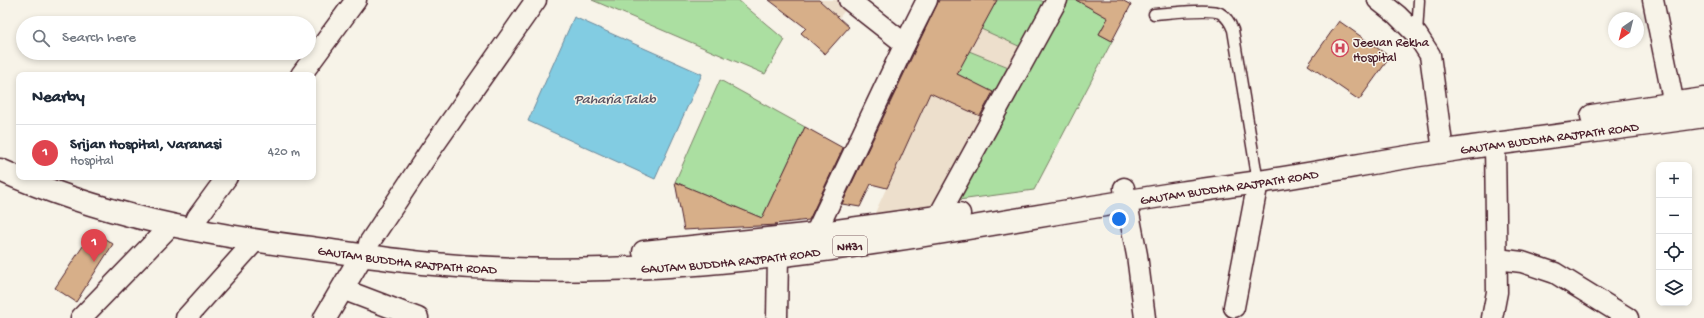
<!DOCTYPE html>
<html lang="en">
<head>
<meta charset="utf-8">
<style>
	:root { --surface:#fff; --page:#f6f6f7; --text:#1f2937; --muted:#747a83; --line:#e0e1e3; --accent:#d1495b }
	body { margin:0; font-family:"Gochi Hand",sans-serif; background:var(--page); color:var(--text) }
	.controls { position:absolute; right:12px; bottom:12px; display:grid; overflow:hidden; border-radius:8px; box-shadow:0 2px 6px #0003 }
	.controls button { width:36px; height:36px; display:grid; place-items:center; padding:0; border:0; border-bottom:1px solid var(--line); background:var(--surface); color:var(--text); font:20px sans-serif }
	.compass { position:absolute; left:1608px; top:12px; width:36px; height:36px; border-radius:50%; background:var(--surface); box-shadow:0 2px 6px #0003; rotate:215deg }
	.you { position:absolute; left:1119px; top:219px; width:14px; height:14px; margin:-10px; border:3px solid #fff; border-radius:50%; background:#1a73e8; box-shadow:0 0 0 6px #1a73e833 }
	.badge { display:grid; place-items:center; width:26px; height:26px; border-radius:50%; background:var(--accent); color:#fff; font-size:13px; font-weight:700 }
	.pin { position:absolute; translate:-50% -33px; filter:drop-shadow(0 1px 2px #0008) }
	.pin::after { content:''; position:absolute; top:21px; width:14px; height:12px; background:inherit; clip-path:polygon(0 0,100% 0,50% 100%) }
	.list { margin:0; padding:0; list-style:none }
	h2 { display:flex; justify-content:space-between; align-items:center; height:52px; margin:0; padding:0 16px; font-size:17px }
	h2 small { font-size:13px; font-weight:400; color:var(--muted) }
	.list li { display:grid; grid-template-columns:26px 1fr auto; gap:12px; align-items:center; box-sizing:border-box; height:56px; padding:0 16px; border-top:1px solid var(--line) }
	.list b { display:block; font-size:15px; white-space:nowrap }
	.list p { margin:0; font-size:13px; white-space:nowrap; color:var(--muted) }
	.list em { font-size:13px; font-style:normal; color:var(--muted) }
	.icon { flex:none; width:22px; height:22px; fill:none; stroke:currentColor; stroke-width:2; stroke-linecap:round; stroke-linejoin:round }
	.map { position:relative; flex:none; width:1704px; height:318px; overflow:hidden }
	.search { position:absolute; background:var(--surface); box-shadow:0 2px 6px #0003; left:16px; top:16px; width:300px; height:44px; display:flex; align-items:center; gap:10px; box-sizing:border-box; padding:0 14px; border-radius:22px; color:var(--muted); font-size:15px }
	.panel { position:absolute; background:var(--surface); box-shadow:0 2px 6px #0003; left:16px; top:72px; width:300px; height:108px; border-radius:8px }
	.map>svg:first-child { display:block }
	.built { fill:#eddfcc }
	.green { fill:#abdfa1; stroke:#7a7f66 }
	.water { fill:#82cce2; stroke:#6c8799 }
	.building { fill:#d7af89; stroke:#4a1f2b }
	.lines { fill:none; stroke-linecap:round; stroke-linejoin:round }
	.lane-casing { stroke:#4a1f2b; stroke-width:13 }
	.street-casing { stroke:#4a1f2b; stroke-width:23 }
	.primary-casing { stroke:#4a1f2b; stroke-width:25 }
	.highway-casing { stroke:#4a1f2b; stroke-width:25 }
	.lane { stroke:#f7f3e8; stroke-width:10 }
	.street { stroke:#f7f3e8; stroke-width:20 }
	.primary { stroke:#f7f3e8; stroke-width:22 }
	.highway { stroke:#f7f3e8; stroke-width:22 }
	.labels { text-anchor:middle; stroke-width:3; stroke-linejoin:round; paint-order:stroke }
	.shield { fill:#f7f3e8; stroke:#7e5f64; stroke-width:1 }
	.shield-label { font-size:12px; font-weight:bold; fill:#4a1f2b }
	.poi-label { font-size:13px; fill:#4a1f2b; stroke:#f7f3e8; text-anchor:start }
	.street-label { font-size:13px; fill:#4a1f2b; stroke:#f7f3e8 }
	.water-label { font-size:14px; font-style:italic; fill:#5b5362; stroke:#f7f3e8 }
</style>
</head>
<body>
<div class="map">
<svg width="1704" height="318" viewBox="0 0 1704 318">
	<rect width="100%" height="100%" fill="#f7f3e8"/>
	<filter id="ink" filterUnits="userSpaceOnUse"><feTurbulence type="fractalNoise" baseFrequency=".025" numOctaves="2"/><feDisplacementMap in="SourceGraphic" scale="8" xChannelSelector="R" yChannelSelector="G"/><feConvolveMatrix kernelMatrix="1 2 1 2 8 2 1 2 1" color-interpolation-filters="sRGB"/></filter>
	<g filter="url(#ink)">
		<g class="built">
			<path d="M813,0H837L847,8L820,41L797,20Z"/>
			<path d="M981,28L1023,48L1011,68L969,52Z"/>
			<path d="M930,93L983,117L931,209L874,215Z"/>
		</g>
		<g class="green">
			<path d="M592,0H738L785,40L765,74Z"/>
			<path d="M997,0H1040L1046,3L1023,48L981,29Z"/>
			<path d="M1067,0H1076L1108,18L1099,34L1112,41L1034,190L959,200Z"/>
			<path d="M969,51L1011,68L996,94L957,74Z"/>
			<path d="M720,80L805,127L762,218L675,182Z"/>
		</g>
		<path class="water" d="M574,17L702,74L655,179L528,121Z"/>
		<g class="building">
			<path d="M769,0H819L849,27L825,54L801,33L806,28Z"/>
			<path d="M939,0H997L957,74L993,92L980,116L930,93L887,188L871,184L860,207L842,204Z"/>
			<path d="M1076,0H1122L1131,5L1112,41L1099,34L1108,18Z"/>
			<path d="M1339,21L1390,57L1359,100L1308,65Z"/>
			<path d="M805,127L843,148L809,220L775,224L777,225L684,230L675,182L762,218Z"/>
			<path d="M93,231L113,244L76,302L55,288Z"/>
		</g>
		<g class="lines">
			<g class="lane-casing">
				<g id="lane">
					<path d="M1154,14C1168,13 1210,8 1220,13C1227,17 1230,22 1233,30L1258,182"/>
					<path d="M1417,34L1419,0"/>
				</g>
			</g>
			<g class="street-casing">
				<g id="street">
					<path d="M849,0L905,44"/>
					<path d="M1378,0L1397,15L1417,35L1430,55L1443,151"/>
					<path d="M1653,0L1677,120"/>
					<path d="M301,75L356,0"/>
					<path d="M1124,188L1137,255L1145,318"/>
					<path d="M938,217L1057,0"/>
					<path d="M197,218L227,177"/>
					<path d="M369,243L430,151L536,0"/>
					<path d="M809,247L905,44L927,0"/>
					<path d="M1497,259L1522,262L1555,273L1628,318"/>
					<path d="M342,289L418,318"/>
					<path d="M1234,307L1258,182"/>
					<path d="M81,318L170,226"/>
					<path d="M186,318L255,241"/>
					<path d="M777,318L778,256"/>
					<path d="M1492,318L1497,292L1495,144"/>
				</g>
			</g>
			<g class="primary-casing">
				<path id="primary" d="M325,318L362,255"/>
			</g>
			<g class="highway-casing">
				<g id="highway">
					<path d="M1592,116L1704,99"/>
					<path id="s1" d="M0,170C100,215 202,234 310,248C347,253 385,259 422,263C482,269 544,271 604,269C798,264 989,222 1180,193C1206,189 1232,186 1258,182C1320,173 1383,160 1446,151C1532,138 1618,129 1704,116"/>
					<path d="M644,252L815,234L959,214"/>
				</g>
			</g>
			<use href="#lane" class="lane"/>
			<use href="#street" class="street"/>
			<use href="#primary" class="primary"/>
			<use href="#highway" class="highway"/>
		</g>
	</g>
	<defs>
		<g id="hospital-ring" transform="scale(0.9)"><circle r="9.5" fill="#f7f3e8" stroke="#d1495b" stroke-width="1.5"/><path d="M-5-5h3v3.5h4V-5h3V5h-3V1.5h-4V5h-3Z" fill="#d1495b"/></g>
	</defs>
	<g fill-rule="evenodd">
		<use href="#hospital-ring" x="1340" y="48"/>
	</g>
	<g class="labels">
		<rect class="shield" x="833" y="236" width="34" height="20" rx="3"/>
		<g class="shield-label">
			<text x="850" y="250">NH31</text>
		</g>
		<g class="poi-label">
			<text x="1353" y="46">Jeevan Rekha<tspan x="1353" dy="15">Hospital</tspan></text>
		</g>
		<g class="street-label">
			<text dy="5" stroke="none"><textPath href="#s1" startOffset="1571">GAUTAM BUDDHA RAJPATH ROAD</textPath></text>
			<text dy="5" stroke="none"><textPath href="#s1" startOffset="1247">GAUTAM BUDDHA RAJPATH ROAD</textPath></text>
			<text dy="5" stroke="none"><textPath href="#s1" startOffset="419">GAUTAM BUDDHA RAJPATH ROAD</textPath></text>
			<text dy="5" stroke="none"><textPath href="#s1" startOffset="743">GAUTAM BUDDHA RAJPATH ROAD</textPath></text>
		</g>
		<g class="water-label">
			<text x="615" y="103">Paharia Talab</text>
		</g>
	</g>
</svg>
<div class="controls">
<button>+</button>
<button>−</button>
<button><svg class="icon" aria-label="locate" viewBox="0 0 24 24"><circle cx="12" cy="12" r="6"/><path d="M12 2v4M12 18v4M2 12h4M18 12h4"/></svg></button>
<button><svg class="icon" aria-label="layers" viewBox="0 0 24 24"><path d="M12 4l9 5-9 5-9-5zM3 14l9 5 9-5"/></svg></button>
</div>
<svg class="compass" viewBox="-18 -18 36 36"><path d="M0-13l5 13h-10z" fill="#e53935"/><path d="M0 13l5-13h-10z" fill="#747a83"/></svg>
<div class="you"></div>
<div class="pin badge" style="left:94px;top:262px;background:#e0444e">1</div>
<div class="search"><svg class="icon" aria-label="search" viewBox="0 0 24 24"><circle cx="10" cy="10" r="6"/><path d="M15 15l6 6"/></svg>Search here</div>
<section class="panel">
<h2>Nearby<small></small></h2>
<ul class="list">
<li><span class="badge" style="background:#e0444e">1</span><div><b>Srijan Hospital, Varanasi</b><p>Hospital</p></div><em>420 m</em></li>
</ul>
</section>
</div>
</body>
</html>
